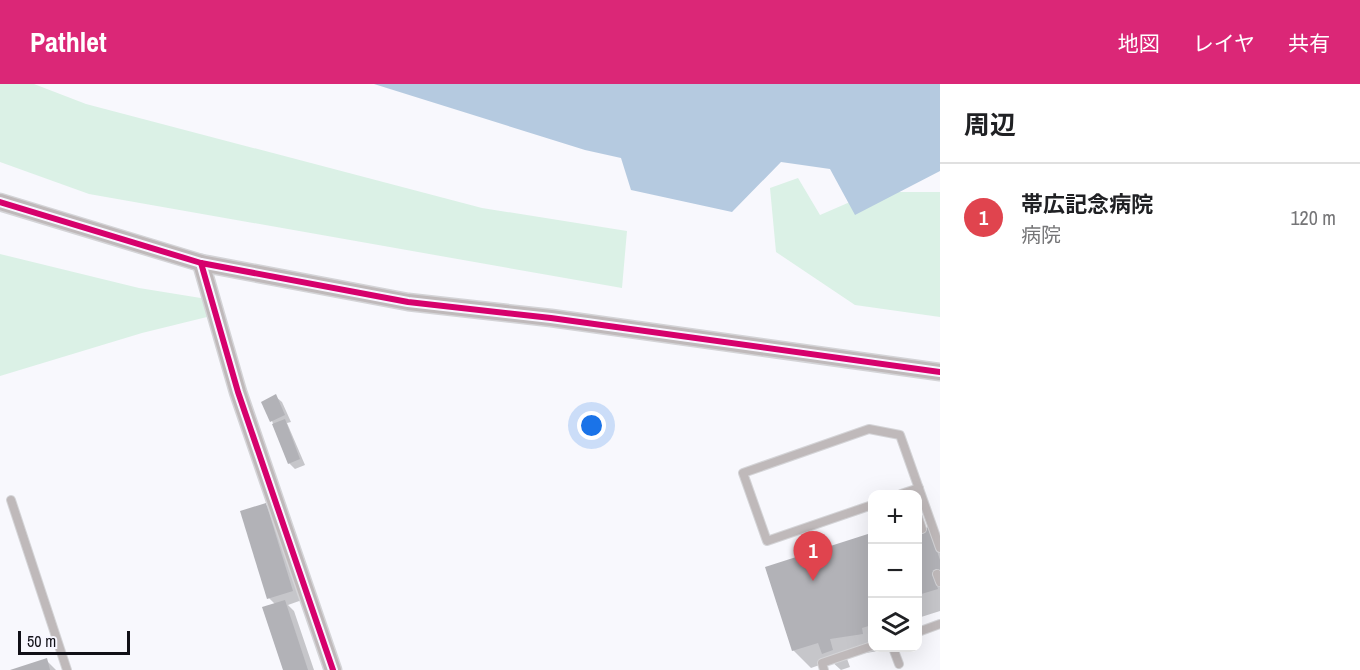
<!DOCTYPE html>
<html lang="ja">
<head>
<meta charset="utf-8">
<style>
	:root { --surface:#fff; --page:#f2f2f2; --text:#202124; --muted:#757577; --line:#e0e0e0; --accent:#db2777 }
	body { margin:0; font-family:"Archivo Narrow","Noto Sans JP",sans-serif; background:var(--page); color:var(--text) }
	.controls { position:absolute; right:18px; bottom:18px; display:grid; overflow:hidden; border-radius:12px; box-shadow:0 6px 24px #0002 }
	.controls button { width:54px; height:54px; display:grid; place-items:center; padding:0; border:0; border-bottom:2px solid var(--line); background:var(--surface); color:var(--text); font:30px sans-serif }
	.scale { position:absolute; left:18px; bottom:15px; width:112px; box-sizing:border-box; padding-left:6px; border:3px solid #111017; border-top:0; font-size:16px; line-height:21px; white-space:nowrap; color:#111017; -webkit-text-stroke:4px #f7f6ff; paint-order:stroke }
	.you { position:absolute; left:592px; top:342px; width:21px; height:21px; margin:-15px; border:4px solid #fff; border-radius:50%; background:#1a73e8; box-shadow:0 0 0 9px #1a73e833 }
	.badge { display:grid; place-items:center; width:39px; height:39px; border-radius:50%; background:var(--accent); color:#fff; font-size:20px; font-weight:700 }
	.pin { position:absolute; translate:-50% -50px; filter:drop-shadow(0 2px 3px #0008) }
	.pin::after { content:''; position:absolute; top:32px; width:21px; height:18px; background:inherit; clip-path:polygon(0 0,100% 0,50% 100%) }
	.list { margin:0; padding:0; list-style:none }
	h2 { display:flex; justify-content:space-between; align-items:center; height:78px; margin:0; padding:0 24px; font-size:26px }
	h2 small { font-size:20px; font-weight:400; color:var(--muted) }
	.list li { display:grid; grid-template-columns:39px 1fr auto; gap:18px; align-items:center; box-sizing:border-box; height:108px; padding:0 24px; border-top:2px solid var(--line) }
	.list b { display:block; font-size:22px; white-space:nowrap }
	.list p { margin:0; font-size:20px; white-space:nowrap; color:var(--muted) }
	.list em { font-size:20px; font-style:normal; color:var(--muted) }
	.icon { flex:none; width:33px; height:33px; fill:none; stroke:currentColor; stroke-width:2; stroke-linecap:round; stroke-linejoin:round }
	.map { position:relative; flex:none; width:940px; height:586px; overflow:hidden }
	header { display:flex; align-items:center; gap:36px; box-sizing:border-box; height:84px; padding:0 30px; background:var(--accent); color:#fff }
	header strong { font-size:28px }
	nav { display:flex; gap:33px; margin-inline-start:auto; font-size:21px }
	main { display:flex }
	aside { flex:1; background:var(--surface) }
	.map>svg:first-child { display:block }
	.green { fill:#dbf1e6 }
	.water { fill:#b5cae0 }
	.shadow { fill:#0003 }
	.building { fill:#b2b2b7 }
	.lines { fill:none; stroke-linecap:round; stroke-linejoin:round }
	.service-casing { stroke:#d4d4d7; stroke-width:10 }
	.minor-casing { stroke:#d4d4d7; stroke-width:19 }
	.service { stroke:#bfb9ba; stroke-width:8 }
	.minor { stroke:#bfb9ba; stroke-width:16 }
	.cycleway-casing { stroke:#f7f6ff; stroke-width:10 }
	.cycleway { stroke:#d6006c; stroke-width:6 }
</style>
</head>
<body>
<header>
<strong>Pathlet</strong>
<nav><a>地図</a><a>レイヤ</a><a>共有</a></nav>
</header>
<main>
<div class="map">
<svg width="940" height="586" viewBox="0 0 940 586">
	<rect width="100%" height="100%" fill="#f8f8fd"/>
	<g class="green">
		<path d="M0,0H34L86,20L482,124L627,147L622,204L89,110L0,78Z"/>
		<path d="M798,94L820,131L873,108H940V233L855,221L776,168L770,104Z"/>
		<path d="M0,170L139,204L207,215L211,232L142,249L0,292Z"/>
	</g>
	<path class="water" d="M374,0H940V87L855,131L830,85L781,78L732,128L631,106L621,74L585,66Z"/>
	<g class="shadow">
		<path d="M275,312L282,318L291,338L287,339L305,381L295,385L289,379L272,337Z"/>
		<path d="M265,420L275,430L302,516L288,521L294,527L314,586H284L275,520L269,514Z"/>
		<path d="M918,441L940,456V527L918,534Z"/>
		<path d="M872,450V564H879V567L846,572L850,583L841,586L831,577L811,584L793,566L766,484Z"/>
		<path d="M46,576L56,586H13Z"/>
	</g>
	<g class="building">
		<path d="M276,310L285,331L270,338L261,318Z"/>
		<path d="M285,335L300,375L288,380L272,340Z"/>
		<path d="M266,419L293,507L267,515L240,427Z"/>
		<path d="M870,443H872V541L862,544L863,550L830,555L833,566L822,570L818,559L792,567L765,483L871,449Z"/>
		<path d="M929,443L940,476V489L933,491L938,505L918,511V446Z"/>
		<path d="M285,516L308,586H283L262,523Z"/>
		<path d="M47,574L50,586H10Z"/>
	</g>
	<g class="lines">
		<g class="service-casing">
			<g id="service">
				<path d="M901,410L919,404"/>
				<path d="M11,416L67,586"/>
				<path d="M872,421L767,457L743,389L869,345L900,351L940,464"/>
				<path d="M918,433L922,445"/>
				<path d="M937,490L940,498"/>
				<path d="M918,548L940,540"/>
				<path d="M893,564L899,580"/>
				<path d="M824,586L822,579L872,562"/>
			</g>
		</g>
		<g class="minor-casing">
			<g id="minor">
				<path d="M0,118L201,179L408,218L551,234L940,288"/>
				<path d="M201,179L238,308L333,586"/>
			</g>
		</g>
		<use href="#service" class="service"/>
		<use href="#minor" class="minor"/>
		<g class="cycleway-casing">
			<g id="cycleway">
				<path d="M0,118L201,179L408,218L551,234L940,288"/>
				<path d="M201,179L238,308L333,586"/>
			</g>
		</g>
		<use href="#cycleway" class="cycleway"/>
	</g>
</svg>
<div class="controls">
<button>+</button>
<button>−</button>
<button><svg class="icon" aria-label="layers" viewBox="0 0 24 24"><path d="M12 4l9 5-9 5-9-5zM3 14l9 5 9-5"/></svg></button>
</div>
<div class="scale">50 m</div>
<div class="you"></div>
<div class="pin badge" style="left:813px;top:497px;background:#e0444e">1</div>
</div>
<aside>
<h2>周辺<small></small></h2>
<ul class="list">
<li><span class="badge" style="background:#e0444e">1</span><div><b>帯広記念病院</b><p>病院</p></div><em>120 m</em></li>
</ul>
</aside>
</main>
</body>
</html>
